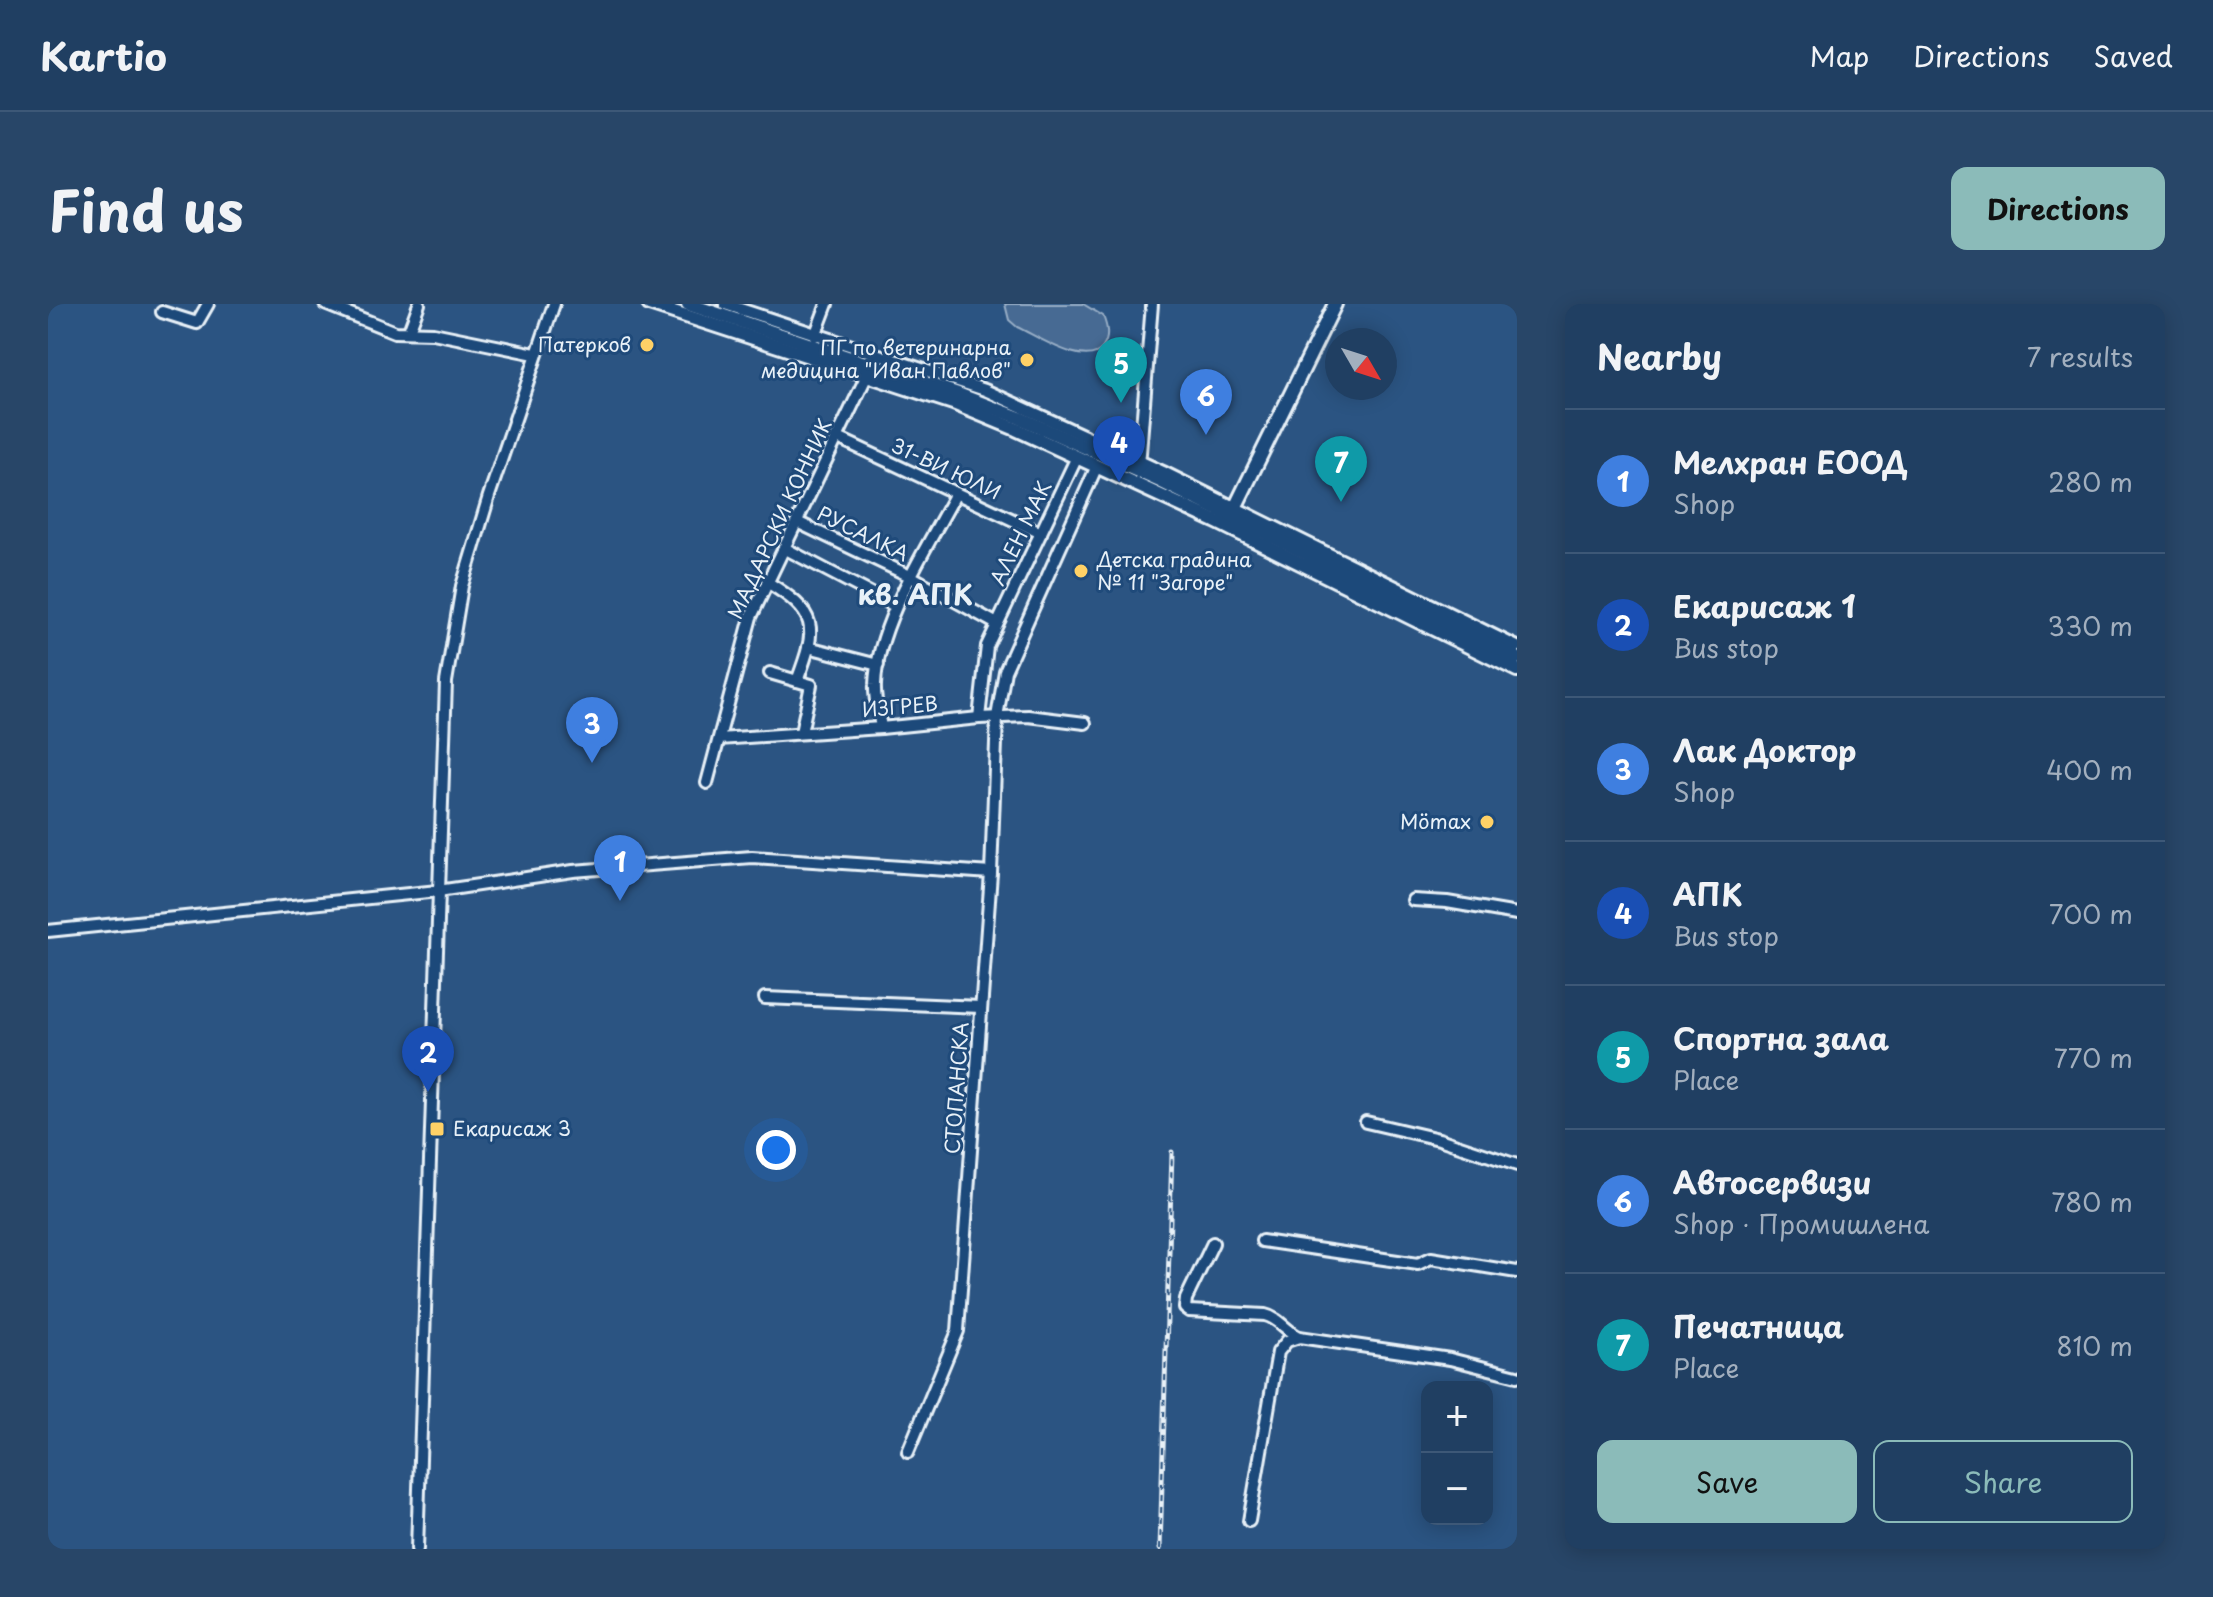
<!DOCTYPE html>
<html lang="en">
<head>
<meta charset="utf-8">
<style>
	:root { --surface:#203f62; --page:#284668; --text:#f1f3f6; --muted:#a2afbe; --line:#3d5877; --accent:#8bbbb9 }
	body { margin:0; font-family:"Playpen Sans",sans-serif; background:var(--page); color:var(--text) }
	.controls { position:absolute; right:24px; bottom:24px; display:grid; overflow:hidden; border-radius:16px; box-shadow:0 4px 20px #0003 }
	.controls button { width:72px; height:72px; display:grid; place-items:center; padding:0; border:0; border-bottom:2px solid var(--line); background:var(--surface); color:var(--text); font:40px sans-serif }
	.compass { position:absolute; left:1277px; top:24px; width:72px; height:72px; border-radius:50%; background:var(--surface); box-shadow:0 4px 20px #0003; rotate:129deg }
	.you { position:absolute; left:728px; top:846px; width:28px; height:28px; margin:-20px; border:6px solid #fff; border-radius:50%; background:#1a73e8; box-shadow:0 0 0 12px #1a73e833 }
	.badge { display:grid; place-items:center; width:52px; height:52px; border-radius:50%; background:var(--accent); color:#fff; font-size:26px; font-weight:700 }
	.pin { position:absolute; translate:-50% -66px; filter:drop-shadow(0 2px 4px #0008) }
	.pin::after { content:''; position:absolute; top:42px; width:28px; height:24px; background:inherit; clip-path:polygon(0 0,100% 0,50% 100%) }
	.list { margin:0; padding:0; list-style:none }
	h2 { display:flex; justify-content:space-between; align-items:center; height:104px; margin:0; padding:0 32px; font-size:34px }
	h2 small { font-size:26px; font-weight:400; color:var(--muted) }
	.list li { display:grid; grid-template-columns:52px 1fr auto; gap:24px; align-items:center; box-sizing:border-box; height:144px; padding:0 32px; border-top:2px solid var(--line) }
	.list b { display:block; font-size:30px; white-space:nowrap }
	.list p { margin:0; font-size:26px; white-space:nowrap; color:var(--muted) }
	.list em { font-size:26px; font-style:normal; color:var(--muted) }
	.actions { display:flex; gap:16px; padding:24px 32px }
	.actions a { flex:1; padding:18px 0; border:2px solid var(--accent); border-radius:16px; text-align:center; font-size:28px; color:var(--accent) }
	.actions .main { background:var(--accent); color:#111 }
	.map { position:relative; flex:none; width:1469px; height:1245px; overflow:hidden; border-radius:16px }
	header { display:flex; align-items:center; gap:48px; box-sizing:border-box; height:112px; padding:0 40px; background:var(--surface); border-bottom:2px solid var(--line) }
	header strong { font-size:38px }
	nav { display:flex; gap:44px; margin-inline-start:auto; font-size:28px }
	.intro { display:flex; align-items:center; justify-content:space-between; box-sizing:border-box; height:192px; padding:0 48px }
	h1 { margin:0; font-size:56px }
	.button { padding:20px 36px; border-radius:16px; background:var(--accent); color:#111; font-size:28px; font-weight:700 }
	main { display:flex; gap:48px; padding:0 48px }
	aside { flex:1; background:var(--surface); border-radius:16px; box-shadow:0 4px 20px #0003 }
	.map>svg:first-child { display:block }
	.grass { fill:#476b93; stroke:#98aec6; stroke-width:2 }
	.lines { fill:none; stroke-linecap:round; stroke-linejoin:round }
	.minor-casing { stroke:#e8f1f8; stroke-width:16 }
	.major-casing { stroke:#e8f1f8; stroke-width:18 }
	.minor { stroke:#1f4a7a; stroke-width:10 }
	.major { stroke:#1f4a7a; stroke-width:12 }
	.rail-casing { stroke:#e8f1f8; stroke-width:5 }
	.rail { stroke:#1f4a7a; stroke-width:2; stroke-dasharray:6; stroke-linecap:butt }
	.poi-dot { fill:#ffd166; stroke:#1f4a7a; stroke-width:3 }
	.labels { text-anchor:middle; stroke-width:6; stroke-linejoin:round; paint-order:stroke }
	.poi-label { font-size:20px; fill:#e8f1f8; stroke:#1f4a7a; text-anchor:end }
	.street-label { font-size:20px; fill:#e8f1f8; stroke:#1f4a7a }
	.district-label { font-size:28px; font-weight:bold; fill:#e8f1f8; stroke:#1f4a7a }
</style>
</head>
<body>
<header>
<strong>Kartio</strong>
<nav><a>Map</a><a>Directions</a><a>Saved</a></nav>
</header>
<div class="intro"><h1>Find us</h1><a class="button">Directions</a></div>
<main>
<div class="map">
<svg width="1469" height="1245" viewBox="0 0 1469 1245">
	<rect width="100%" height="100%" fill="#2b5482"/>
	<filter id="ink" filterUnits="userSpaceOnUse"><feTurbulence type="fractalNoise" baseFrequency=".0125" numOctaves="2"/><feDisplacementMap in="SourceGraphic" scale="16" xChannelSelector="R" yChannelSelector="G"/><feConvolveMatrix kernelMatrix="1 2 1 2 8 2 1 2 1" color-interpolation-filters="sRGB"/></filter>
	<g filter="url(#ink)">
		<path class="grass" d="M957,0H1035L1055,12C1059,22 1062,33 1055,43C1039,66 989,32 969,23L961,16Z"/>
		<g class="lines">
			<g class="minor-casing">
				<g id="minor">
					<path d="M277,0L347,28L385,29L487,50"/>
					<path d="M677,0L937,86L1115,168L1469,343"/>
					<path d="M114,8L149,19L160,0"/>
					<path d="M361,27L371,0"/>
					<path d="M767,32L779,0"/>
					<path d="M788,133L993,229"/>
					<path d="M1091,161L1104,0"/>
					<path d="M749,218L864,273L949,320"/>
					<path d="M736,244L847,302"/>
					<path d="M719,278C770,309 770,322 749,377"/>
					<path d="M760,343L830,361"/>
					<path d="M722,369L763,381L753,429"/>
					<path d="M931,414L939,342L1029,153"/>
					<path d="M833,424C831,410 826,395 827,381C829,319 879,244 908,189"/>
					<path d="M671,435L833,424L931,414L980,412L1037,419"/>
					<path d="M659,479L703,313L821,67"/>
					<path d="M1365,596L1399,598L1469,610"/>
					<path d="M0,627L390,587L525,567L704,553L943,569"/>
					<path d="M717,694L933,703"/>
					<path d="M1318,818L1391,835L1469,861"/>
					<path d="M1214,937L1370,960L1383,954L1469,968"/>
					<path d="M1165,939L1138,995L1137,1004L1141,1007L1217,1011C1231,1014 1238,1027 1251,1033L1402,1055L1469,1072"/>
					<path d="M860,1148L910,1027L943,569L949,413L957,367L1049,162"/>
					<path d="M1201,1217L1230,1048L1239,1037L1251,1033"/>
					<path d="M369,1245L398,378L414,282L441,192L506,0"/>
				</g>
			</g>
			<g class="major-casing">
				<g id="major">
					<path d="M601,0L905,99L968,125L1167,217L1469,366"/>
					<path d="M640,0L910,90L972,114L1114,178L1469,354"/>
					<path d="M1183,212L1287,0"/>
				</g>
			</g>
			<use href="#minor" class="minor"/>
			<use href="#major" class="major"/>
			<g class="rail-casing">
				<path id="rail" d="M1112,1245L1124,848"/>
			</g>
			<use href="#rail" class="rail"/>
		</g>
	</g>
	<g class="poi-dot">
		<circle cx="599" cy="41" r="8"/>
		<circle cx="979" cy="56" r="8"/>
		<circle cx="1033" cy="267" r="8"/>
		<circle cx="1439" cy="518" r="8"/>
		<rect x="381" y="817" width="16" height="16" rx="4"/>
	</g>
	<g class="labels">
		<g class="poi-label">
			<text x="583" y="48">Патерков</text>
			<text x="963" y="51">ПГ по ветеринарна<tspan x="963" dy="23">медицина "Иван Павлов"</tspan></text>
			<text x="1049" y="263" text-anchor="start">Детска градина<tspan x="1049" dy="23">№ 11 "Загоре"</tspan></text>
			<text x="1423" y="525">Mömax</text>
			<text x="405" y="832" text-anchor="start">Екарисаж 3</text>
		</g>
		<g class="street-label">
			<text transform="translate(898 165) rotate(25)" y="7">31-ВИ ЮЛИ</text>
			<text transform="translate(732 215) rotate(-65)" y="7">МАДАРСКИ КОННИК</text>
			<text transform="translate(973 229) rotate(-64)" y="7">АЛЕН МАК</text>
			<text transform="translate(815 230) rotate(26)" y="7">РУСАЛКА</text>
			<text transform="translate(852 403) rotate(-5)" y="7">ИЗГРЕВ</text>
			<text transform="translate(909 784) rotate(-86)" y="7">СТОПАНСКА</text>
		</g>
		<g class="district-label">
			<text x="867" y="301">кв. АПК</text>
		</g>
	</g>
</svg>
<div class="controls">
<button>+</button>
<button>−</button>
</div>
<svg class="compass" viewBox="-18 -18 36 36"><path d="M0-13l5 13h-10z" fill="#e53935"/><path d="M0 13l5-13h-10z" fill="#a2afbe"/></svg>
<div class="you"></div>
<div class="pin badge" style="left:572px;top:597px;background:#3f7fe0">1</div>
<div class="pin badge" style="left:380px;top:788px;background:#1a4fb4">2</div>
<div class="pin badge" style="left:544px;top:459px;background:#3f7fe0">3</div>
<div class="pin badge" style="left:1071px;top:178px;background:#1a4fb4">4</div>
<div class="pin badge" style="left:1073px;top:99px;background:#0f9aa8">5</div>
<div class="pin badge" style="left:1158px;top:131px;background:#3f7fe0">6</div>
<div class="pin badge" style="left:1293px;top:198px;background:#0f9aa8">7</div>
</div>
<aside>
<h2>Nearby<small>7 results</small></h2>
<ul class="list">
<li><span class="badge" style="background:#3f7fe0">1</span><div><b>Мелхран ЕООД</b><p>Shop</p></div><em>280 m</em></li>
<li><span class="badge" style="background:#1a4fb4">2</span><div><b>Екарисаж 1</b><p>Bus stop</p></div><em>330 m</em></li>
<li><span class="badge" style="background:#3f7fe0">3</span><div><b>Лак Доктор</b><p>Shop</p></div><em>400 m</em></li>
<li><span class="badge" style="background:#1a4fb4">4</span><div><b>АПК</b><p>Bus stop</p></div><em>700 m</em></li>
<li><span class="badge" style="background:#0f9aa8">5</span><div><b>Спортна зала</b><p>Place</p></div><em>770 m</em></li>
<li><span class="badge" style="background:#3f7fe0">6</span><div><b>Автосервизи</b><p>Shop · Промишлена</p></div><em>780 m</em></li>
<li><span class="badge" style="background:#0f9aa8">7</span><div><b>Печатница</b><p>Place</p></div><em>810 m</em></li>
</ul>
<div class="actions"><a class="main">Save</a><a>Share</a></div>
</aside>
</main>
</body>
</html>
